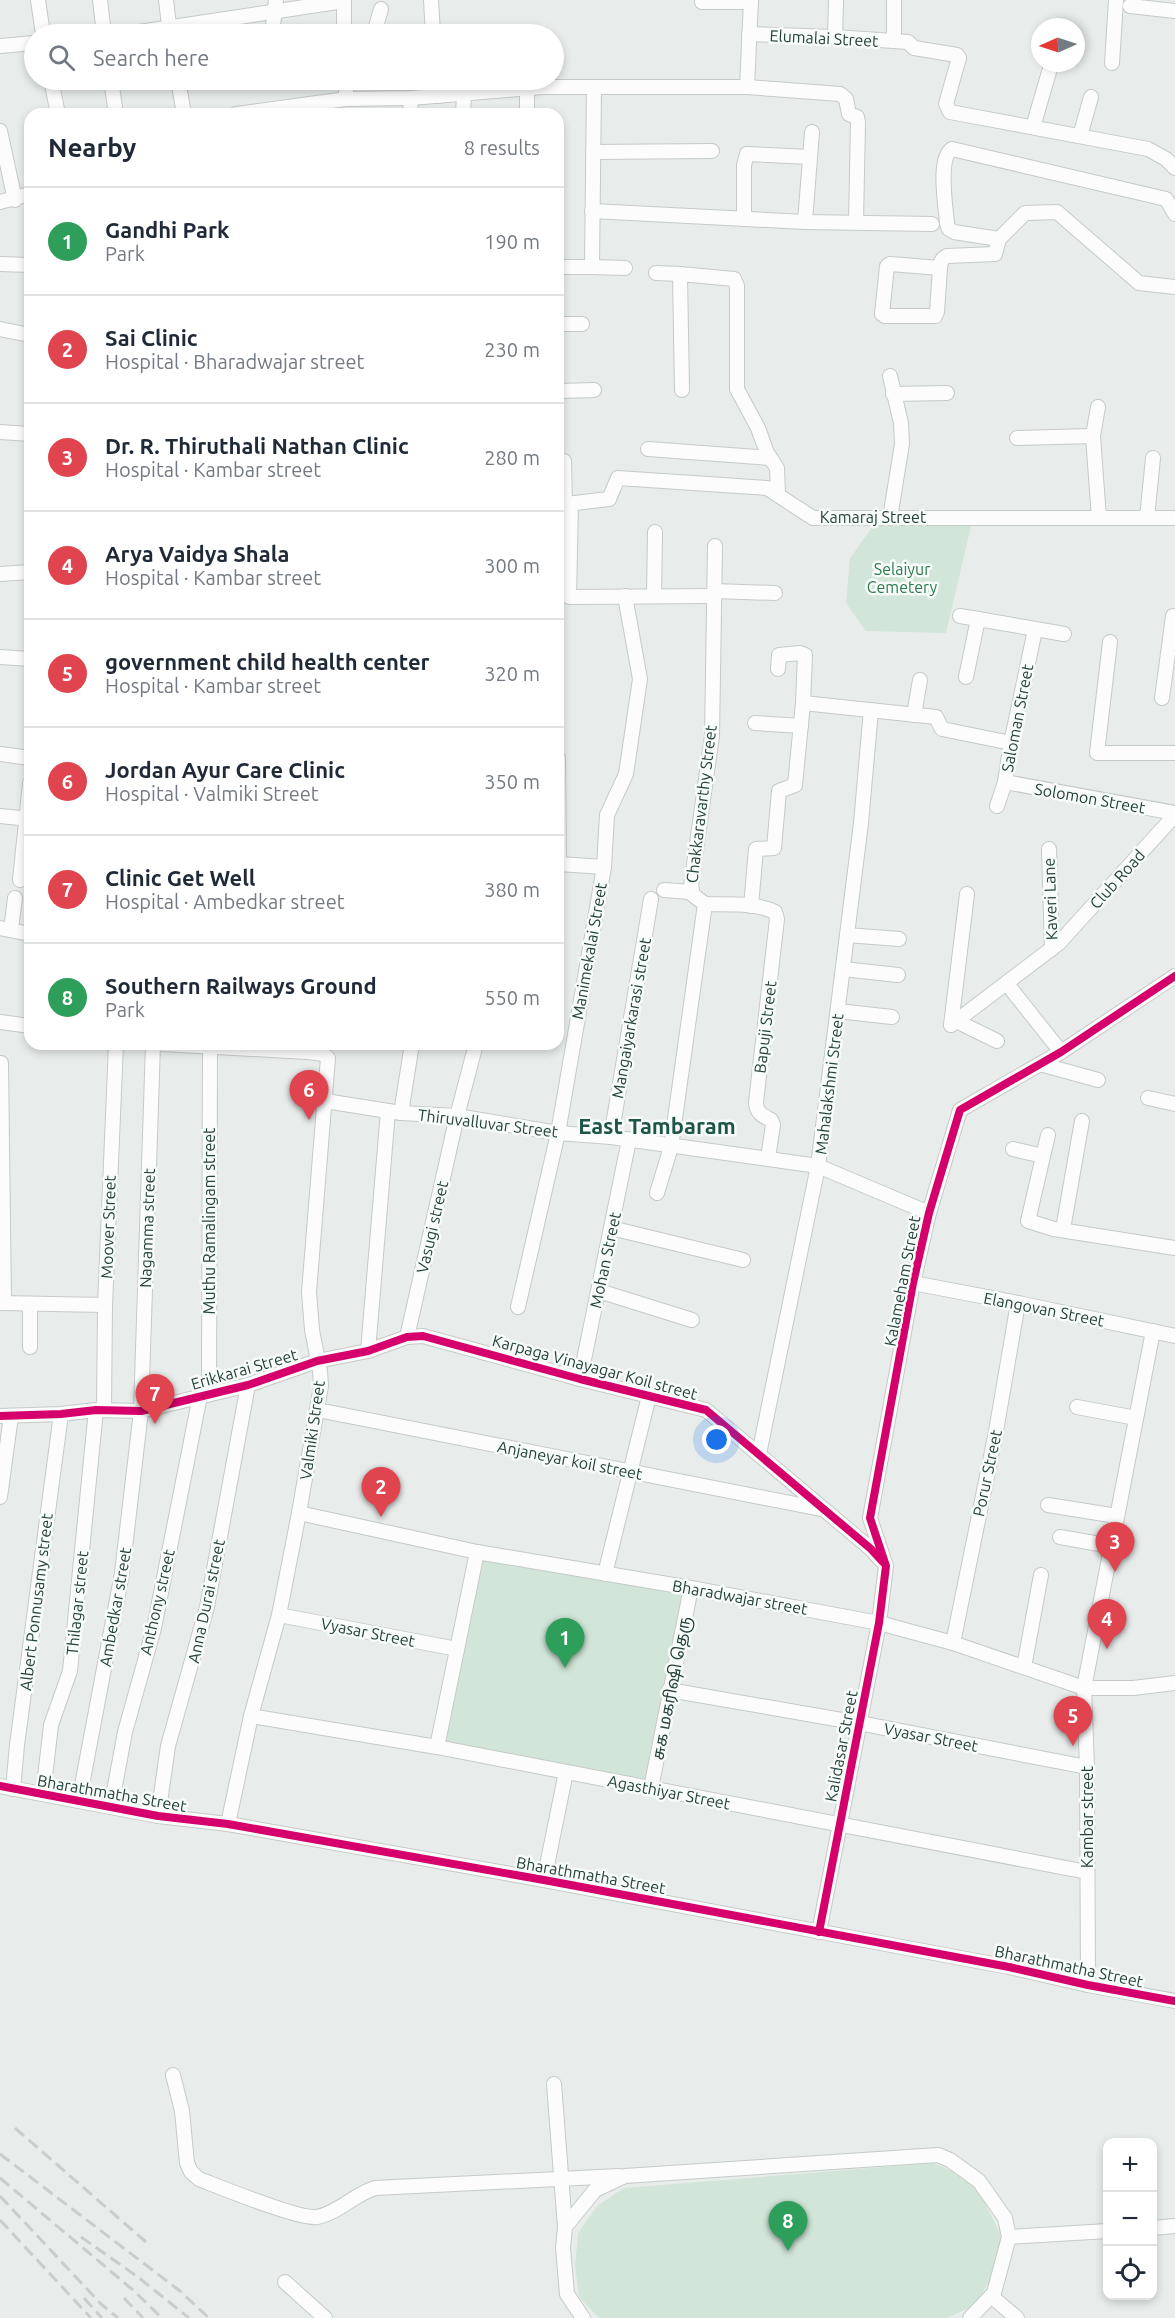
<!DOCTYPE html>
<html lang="en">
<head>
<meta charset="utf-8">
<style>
	:root { --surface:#fff; --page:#f2f2f3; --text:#1f2937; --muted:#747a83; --line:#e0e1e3; --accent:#0b8043 }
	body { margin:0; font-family:Ubuntu,"Noto Sans Tamil",sans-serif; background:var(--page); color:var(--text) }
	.controls { position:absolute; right:18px; bottom:18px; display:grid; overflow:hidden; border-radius:12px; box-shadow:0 3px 9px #0003 }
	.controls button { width:54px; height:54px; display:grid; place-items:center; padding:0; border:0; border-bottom:2px solid var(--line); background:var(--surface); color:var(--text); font:30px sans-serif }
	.compass { position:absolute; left:1031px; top:18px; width:54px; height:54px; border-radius:50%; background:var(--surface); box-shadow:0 3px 9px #0003; rotate:267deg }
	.you { position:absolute; left:717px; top:1440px; width:21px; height:21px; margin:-15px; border:4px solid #fff; border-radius:50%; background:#1a73e8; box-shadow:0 0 0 9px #1a73e833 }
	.badge { display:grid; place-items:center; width:39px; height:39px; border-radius:50%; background:var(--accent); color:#fff; font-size:20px; font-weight:700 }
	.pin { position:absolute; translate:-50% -50px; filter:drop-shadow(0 2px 3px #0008) }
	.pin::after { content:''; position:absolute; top:32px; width:21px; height:18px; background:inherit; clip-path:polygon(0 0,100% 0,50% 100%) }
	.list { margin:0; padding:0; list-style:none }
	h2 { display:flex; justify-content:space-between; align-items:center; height:78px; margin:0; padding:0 24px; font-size:26px }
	h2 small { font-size:20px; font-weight:400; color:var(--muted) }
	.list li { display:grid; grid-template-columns:39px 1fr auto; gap:18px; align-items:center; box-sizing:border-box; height:108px; padding:0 24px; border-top:2px solid var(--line) }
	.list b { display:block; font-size:22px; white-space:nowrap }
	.list p { margin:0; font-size:20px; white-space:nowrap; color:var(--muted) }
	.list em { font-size:20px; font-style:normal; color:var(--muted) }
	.icon { flex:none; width:33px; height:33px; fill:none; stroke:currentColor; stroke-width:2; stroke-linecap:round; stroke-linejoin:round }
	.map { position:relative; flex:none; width:1175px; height:2318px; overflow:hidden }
	.search { position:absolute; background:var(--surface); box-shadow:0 3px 9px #0003; left:24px; top:24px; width:540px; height:66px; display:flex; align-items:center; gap:15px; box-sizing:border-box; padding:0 21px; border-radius:33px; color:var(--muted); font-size:22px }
	.panel { position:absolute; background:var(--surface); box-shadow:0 3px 9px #0003; left:24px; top:108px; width:540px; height:942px; border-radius:18px }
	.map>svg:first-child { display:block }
	.green { fill:#d1e6d8 }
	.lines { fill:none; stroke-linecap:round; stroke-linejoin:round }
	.minor-casing { stroke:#c5cac8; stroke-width:16 }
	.minor { stroke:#fcfcfc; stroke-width:14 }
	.rail { stroke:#c9cdcc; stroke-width:3; stroke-dasharray:12 6; stroke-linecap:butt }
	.cycleway-casing { stroke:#f7fbf9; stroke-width:11 }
	.cycleway { stroke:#d6006c; stroke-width:8 }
	.labels { text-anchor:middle; stroke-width:5; stroke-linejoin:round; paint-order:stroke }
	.street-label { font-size:16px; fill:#24423a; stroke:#f7fbf9 }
	.park-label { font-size:16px; fill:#2d7a4b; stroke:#f7fbf9 }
	.district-label { font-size:22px; font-weight:bold; fill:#1f5548; stroke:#f7fbf9 }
</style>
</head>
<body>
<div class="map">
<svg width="1175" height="2318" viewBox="0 0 1175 2318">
	<rect width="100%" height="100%" fill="#e8edeb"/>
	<g class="green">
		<path d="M876,522H972L946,633L866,631L846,603L850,558Z"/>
		<path d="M476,1555L691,1588L651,1788L442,1748Z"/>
		<path d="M933,2163L964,2176L983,2199L1001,2235L995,2273L974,2306L946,2318H599L579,2297L575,2266L578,2233L597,2206L624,2188Z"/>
	</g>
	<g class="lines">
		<g class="minor-casing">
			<g id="minor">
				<path d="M38,0L43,34"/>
				<path d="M100,0L104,34"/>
				<path d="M166,0L170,34"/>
				<path d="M344,0V34"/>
				<path d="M431,0L433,34"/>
				<path d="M702,2H751"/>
				<path d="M1130,6L1175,11"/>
				<path d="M381,9L375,30L377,33L381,34"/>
				<path d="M126,34L344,1"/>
				<path d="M272,34L276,0"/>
				<path d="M749,34L835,37L894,41V0"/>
				<path d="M835,37L836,0"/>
				<path d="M894,41L908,42L914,48L957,55L959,58L946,104L950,112L1148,149L1166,159L1175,168"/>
				<path d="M0,46L34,43"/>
				<path d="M1112,63L1116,0"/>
				<path d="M51,80L58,114"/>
				<path d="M111,80L116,114"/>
				<path d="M178,80L184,114"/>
				<path d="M346,80V99"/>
				<path d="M437,80L439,96"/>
				<path d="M747,87L840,94L846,99L849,114L857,117L858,122L856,222"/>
				<path d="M527,89V114"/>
				<path d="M236,114L346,99L411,98L542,87H747L751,0"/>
				<path d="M410,114L411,98"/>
				<path d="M463,114L464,94"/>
				<path d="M1033,127L1049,72"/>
				<path d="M0,131L15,200"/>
				<path d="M1080,136L1091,97"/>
				<path d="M593,152L712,151"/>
				<path d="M0,202L30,194"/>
				<path d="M592,211L805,222L932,224"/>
				<path d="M1175,214L1166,199L952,149C937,159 946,207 947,224L949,229L954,232L999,239L1025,213L1057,212L1139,283L1175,287"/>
				<path d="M744,219V165L747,154L810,157"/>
				<path d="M805,222L812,132"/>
				<path d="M0,264L30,265"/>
				<path d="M558,267H592L594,87"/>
				<path d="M592,267L625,268"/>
				<path d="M940,268L890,264L887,266L882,314L885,316H935L937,312L940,268C941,262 941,259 947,256L995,254L999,239"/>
				<path d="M656,273L680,274"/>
				<path d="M558,324H582"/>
				<path d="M0,329L30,335"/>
				<path d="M682,390L680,274L734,279L737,286V389L758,428L767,453L777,468L778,495"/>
				<path d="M558,391L594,390"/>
				<path d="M893,394L947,393"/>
				<path d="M1098,407L1093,436L1099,518"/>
				<path d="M0,432L30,434"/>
				<path d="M1017,438L1093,436"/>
				<path d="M648,449L770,458"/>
				<path d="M564,461L565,504"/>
				<path d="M571,504L569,597L714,596"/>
				<path d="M558,505L609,499L618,478L767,488L813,518H1175"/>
				<path d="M890,518L902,444L901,423L890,376"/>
				<path d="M1147,518L1153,458"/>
				<path d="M0,574L30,572"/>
				<path d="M714,591L775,593"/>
				<path d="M654,596L655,532"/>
				<path d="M960,616L978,619"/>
				<path d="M1110,642L1097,753H1175"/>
				<path d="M0,657L30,659"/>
				<path d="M966,677L978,619L1064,634"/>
				<path d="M1162,698L1173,616H1175"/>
				<path d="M803,703L936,717L942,729L1011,743"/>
				<path d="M914,715L920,680"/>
				<path d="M755,723L801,726"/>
				<path d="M0,754L30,758"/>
				<path d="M558,758L559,864L604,867"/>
				<path d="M1005,782L1175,813"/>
				<path d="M997,806L1005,782L1011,743L1035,630"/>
				<path d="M0,816L30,819"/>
				<path d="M1049,849L1052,949"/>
				<path d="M20,880L30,783"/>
				<path d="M664,890L691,892"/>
				<path d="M705,904C727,905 755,902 775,912L777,919L756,1102C756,1113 763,1116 771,1120L773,1125L768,1158"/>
				<path d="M751,906L756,849L774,848L779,791L795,785L803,703L805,655L800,653L779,655L778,669"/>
				<path d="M0,928L30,934"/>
				<path d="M11,930L15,898"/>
				<path d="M847,935L899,939"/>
				<path d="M843,969L898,975"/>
				<path d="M1007,984L1061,1052"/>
				<path d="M838,1011L892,1017"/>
				<path d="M956,1021L997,1041"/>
				<path d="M0,1022L30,1026"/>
				<path d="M951,1025L1059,943L1175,815"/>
				<path d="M951,1025L967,894"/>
				<path d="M163,1044L308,1052"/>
				<path d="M1,1063L4,1303"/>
				<path d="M1040,1064L1098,1080"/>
				<path d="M1148,1098L1175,1104"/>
				<path d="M325,1101L401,1113L457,1116L558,1133L611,1137L818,1166L929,1213"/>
				<path d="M401,1113L412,1044"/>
				<path d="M1048,1135L1028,1221L1054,1229L1175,1248"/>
				<path d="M611,1137L651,899"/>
				<path d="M1013,1149L1043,1156"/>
				<path d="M657,1193L671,1147L705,904L693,895L691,886L712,736L715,546"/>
				<path d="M611,1228L743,1260"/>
				<path d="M1063,1229L1082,1121"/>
				<path d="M913,1283L1018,1303L1175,1336"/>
				<path d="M599,1291L692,1320"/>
				<path d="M0,1303L105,1305"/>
				<path d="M30,1304V1347"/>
				<path d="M518,1307L558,1133L604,867L607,815L626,774L640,679L625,596"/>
				<path d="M407,1337L457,1116L476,1044"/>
				<path d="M368,1351L388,1111"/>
				<path d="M580,1379L629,1140"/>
				<path d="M209,1394L210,1047"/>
				<path d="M1077,1407L1136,1418"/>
				<path d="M104,1410L105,1305L116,1044"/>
				<path d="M318,1410L821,1509"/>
				<path d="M0,1416L61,1414L96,1410L141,1411L248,1385L317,1361L368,1351L407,1337L423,1336L580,1379L706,1410L871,1549L881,1560"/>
				<path d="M759,1454L818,1166L861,823L871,710"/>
				<path d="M0,1497L11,1416"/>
				<path d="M1048,1505L1117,1516"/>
				<path d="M299,1513L477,1552L691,1588L879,1623L953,1643L1084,1688H1133L1175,1683"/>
				<path d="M1060,1537L1111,1546"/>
				<path d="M605,1574L649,1396"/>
				<path d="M279,1615L457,1649"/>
				<path d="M953,1643L995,1437L1018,1303"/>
				<path d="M1024,1667L1041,1575"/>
				<path d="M669,1690L859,1723L1087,1767"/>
				<path d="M251,1716L437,1747L1087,1872"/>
				<path d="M437,1747L477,1552"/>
				<path d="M0,1786L158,1816L228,1824L544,1880L1009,1967L1088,1985L1175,2001"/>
				<path d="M651,1788L691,1588"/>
				<path d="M13,1789L17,1745L61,1414"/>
				<path d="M43,1794L51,1725L70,1671L96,1410"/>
				<path d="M79,1801L122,1573L141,1411L153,1044"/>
				<path d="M111,1807L125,1732L154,1628L200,1396"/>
				<path d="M158,1816L168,1746L207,1607L248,1385"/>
				<path d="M228,1824L251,1716L279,1615L299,1513L321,1386L320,1371L312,1330L309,1292L328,1058L323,1054L308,1052L305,1044"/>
				<path d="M544,1880L566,1772"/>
				<path d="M819,1932L879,1623L886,1566L870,1518L913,1283L929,1213L960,1110L1061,1052L1175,976"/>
				<path d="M1088,1985L1087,1767L1084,1688L1153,1331"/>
				<path d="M173,2075L182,2111L187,2163L191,2172L199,2179C220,2187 300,2220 317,2217C338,2213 355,2194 375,2188L619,2176"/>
				<path d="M554,2084L565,2227L563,2248L567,2294L583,2318"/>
				<path d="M565,2227L595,2190L625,2176L938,2155L950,2160L979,2181L1005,2218L1009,2237L994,2293L970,2318"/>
				<path d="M1152,2228L1175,2226"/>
				<path d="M1009,2237L1108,2231"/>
				<path d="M285,2282L325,2318"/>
				<path d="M991,2296L1017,2318"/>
			</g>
		</g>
		<use href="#minor" class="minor"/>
		<g class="rail">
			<path d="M15,2128L146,2242"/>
			<path d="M0,2154L180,2291L209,2318"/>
			<path d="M0,2178L133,2290L162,2318"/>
			<path d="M0,2196L101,2304L118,2318"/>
			<path d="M0,2220L91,2318"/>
			<path d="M81,2237L138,2277L189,2318"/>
			<path d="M84,2298L102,2318"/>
			<path d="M124,2298L143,2318"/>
		</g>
		<g class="cycleway-casing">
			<g id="cycleway">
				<path d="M0,1416L61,1414L96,1410L141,1411L248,1385L317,1361L368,1351L407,1337L423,1336L580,1379L706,1410L871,1549L883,1562"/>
				<path d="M0,1786L158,1816L228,1824L544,1880L1009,1967L1088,1985L1175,2001"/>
				<path d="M819,1932L879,1623L886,1566L870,1518L913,1283L929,1213L960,1110L1061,1052L1175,976"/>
			</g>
		</g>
		<use href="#cycleway" class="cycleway"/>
	</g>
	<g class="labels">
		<g class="street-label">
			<text transform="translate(824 38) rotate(3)" y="6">Elumalai Street</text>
			<text x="873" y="523">Kamaraj Street</text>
			<text transform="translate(1017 718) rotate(-79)" y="6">Saloman Street</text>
			<text transform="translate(1090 798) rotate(10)" y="6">Solomon Street</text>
			<text transform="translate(701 804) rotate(-83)" y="6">Chakkaravarthy Street</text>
			<text transform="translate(1117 879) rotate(-48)" y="6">Club Road</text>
			<text transform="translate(1050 899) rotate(-92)" y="6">Kaveri Lane</text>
			<text transform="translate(589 951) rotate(-80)" y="6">Manimekalai Street</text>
			<text transform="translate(631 1018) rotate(-80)" y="6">Mangaiyarkarasi street</text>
			<text transform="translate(765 1027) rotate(-83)" y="6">Bapuji Street</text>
			<text transform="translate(829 1084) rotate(-83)" y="6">Mahalakshmi Street</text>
			<text transform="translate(488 1123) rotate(7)" y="6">Thiruvalluvar Street</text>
			<text transform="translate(209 1221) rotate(-90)" y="6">Muthu Ramalingam street</text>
			<text transform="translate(108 1227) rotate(-88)" y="6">Moover Street</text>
			<text transform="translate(432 1227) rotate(-77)" y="6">Vasugi street</text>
			<text transform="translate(147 1228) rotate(-88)" y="6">Nagamma street</text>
			<text transform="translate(605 1260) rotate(-78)" y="6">Mohan Street</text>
			<text transform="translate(902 1281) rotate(-79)" y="6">Kalameham Street</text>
			<text transform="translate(1044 1309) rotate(11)" y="6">Elangovan Street</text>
			<text transform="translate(595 1367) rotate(15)" y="6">Karpaga Vinayagar Koil street</text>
			<text transform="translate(244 1369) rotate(-16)" y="6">Erikkarai Street</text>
			<text transform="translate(312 1430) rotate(-82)" y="6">Valmiki Street</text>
			<text transform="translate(570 1460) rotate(11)" y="6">Anjaneyar koil street</text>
			<text transform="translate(987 1473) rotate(-78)" y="6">Porur Street</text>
			<text transform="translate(740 1597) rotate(10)" y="6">Bharadwajar street</text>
			<text transform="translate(206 1601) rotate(-78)" y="6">Anna Durai street</text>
			<text transform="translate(36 1602) rotate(-83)" y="6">Albert Ponnusamy street</text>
			<text transform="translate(157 1602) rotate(-77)" y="6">Anthony street</text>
			<text transform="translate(77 1603) rotate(-84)" y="6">Thilagar street</text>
			<text transform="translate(115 1607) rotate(-80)" y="6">Ambedkar street</text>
			<text transform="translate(368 1632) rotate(11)" y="6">Vyasar Street</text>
			<text transform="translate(671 1688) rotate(-79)" y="6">சுக மகரிஷி தெரு</text>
			<text transform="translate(931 1737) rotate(11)" y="6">Vyasar Street</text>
			<text transform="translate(841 1746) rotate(-79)" y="6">Kalidasar Street</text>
			<text transform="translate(669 1792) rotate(11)" y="6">Agasthiyar Street</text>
			<text transform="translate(112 1793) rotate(10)" y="6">Bharathmatha Street</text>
			<text transform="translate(1087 1817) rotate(-90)" y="6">Kambar street</text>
			<text transform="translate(591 1875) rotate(10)" y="6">Bharathmatha Street</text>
			<text transform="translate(1069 1966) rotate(12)" y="6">Bharathmatha Street</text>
		</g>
		<g class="park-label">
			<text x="902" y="575">Selaiyur<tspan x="902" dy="18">Cemetery</tspan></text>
		</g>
		<g class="district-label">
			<text x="657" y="1134">East Tambaram</text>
		</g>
	</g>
</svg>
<div class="controls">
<button>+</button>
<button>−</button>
<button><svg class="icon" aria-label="locate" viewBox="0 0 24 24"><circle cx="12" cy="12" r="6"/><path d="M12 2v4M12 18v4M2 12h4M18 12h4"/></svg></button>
</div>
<svg class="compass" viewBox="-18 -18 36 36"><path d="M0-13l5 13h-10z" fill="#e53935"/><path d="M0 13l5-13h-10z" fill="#747a83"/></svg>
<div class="you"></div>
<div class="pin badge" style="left:565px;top:1668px;background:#2e9e5b">1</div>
<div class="pin badge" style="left:381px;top:1517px;background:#e0444e">2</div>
<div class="pin badge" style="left:1115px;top:1572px;background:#e0444e">3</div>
<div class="pin badge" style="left:1107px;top:1649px;background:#e0444e">4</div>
<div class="pin badge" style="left:1073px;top:1746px;background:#e0444e">5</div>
<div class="pin badge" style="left:309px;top:1120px;background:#e0444e">6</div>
<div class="pin badge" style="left:155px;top:1424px;background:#e0444e">7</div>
<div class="pin badge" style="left:788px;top:2251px;background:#2e9e5b">8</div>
<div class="search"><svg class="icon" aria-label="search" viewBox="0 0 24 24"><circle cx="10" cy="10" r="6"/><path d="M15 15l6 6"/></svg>Search here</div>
<section class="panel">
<h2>Nearby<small>8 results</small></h2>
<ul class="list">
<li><span class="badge" style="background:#2e9e5b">1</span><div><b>Gandhi Park</b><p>Park</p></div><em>190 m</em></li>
<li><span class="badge" style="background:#e0444e">2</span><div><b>Sai Clinic</b><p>Hospital · Bharadwajar street</p></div><em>230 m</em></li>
<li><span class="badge" style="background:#e0444e">3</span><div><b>Dr. R. Thiruthali Nathan Clinic</b><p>Hospital · Kambar street</p></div><em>280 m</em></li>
<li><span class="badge" style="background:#e0444e">4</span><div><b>Arya Vaidya Shala</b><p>Hospital · Kambar street</p></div><em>300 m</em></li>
<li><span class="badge" style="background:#e0444e">5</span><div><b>government child health center</b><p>Hospital · Kambar street</p></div><em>320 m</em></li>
<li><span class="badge" style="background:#e0444e">6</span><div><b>Jordan Ayur Care Clinic</b><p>Hospital · Valmiki Street</p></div><em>350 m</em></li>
<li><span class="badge" style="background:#e0444e">7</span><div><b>Clinic Get Well</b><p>Hospital · Ambedkar street</p></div><em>380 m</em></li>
<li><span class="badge" style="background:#2e9e5b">8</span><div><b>Southern Railways Ground</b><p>Park</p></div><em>550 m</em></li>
</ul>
</section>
</div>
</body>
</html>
